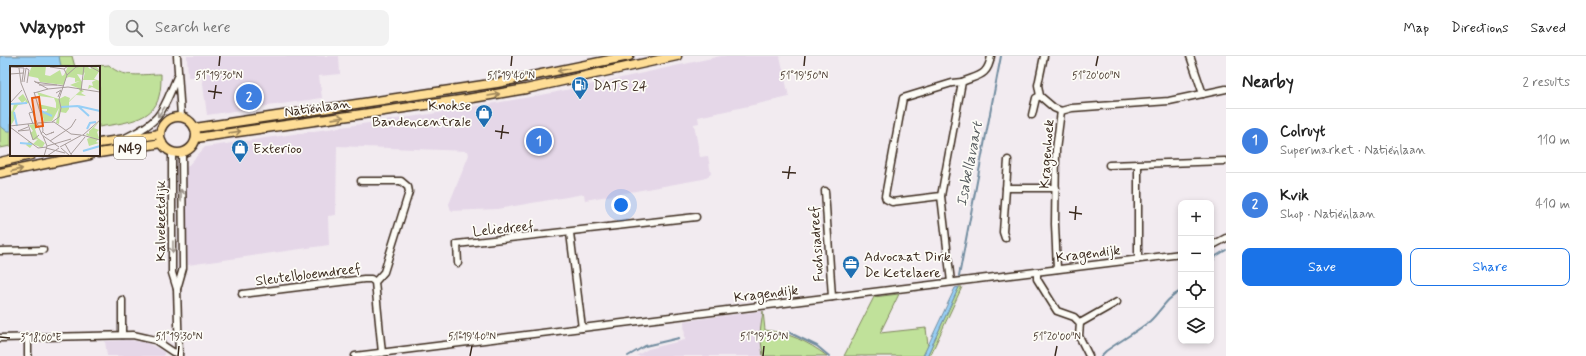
<!DOCTYPE html>
<html lang="en">
<head>
<meta charset="utf-8">
<style>
	:root { --surface:#fff; --page:#f2f2f2; --text:#222; --muted:#767676; --line:#e0e0e0; --accent:#1a73e8 }
	body { margin:0; font-family:Mynerve,sans-serif; background:var(--page); color:var(--text) }
	.controls { position:absolute; right:12px; bottom:12px; display:grid; overflow:hidden; border-radius:8px; box-shadow:0 2px 6px #0003 }
	.controls button { width:36px; height:36px; display:grid; place-items:center; padding:0; border:0; border-bottom:1px solid var(--line); background:var(--surface); color:var(--text); font:20px sans-serif }
	.you { position:absolute; left:621px; top:149px; width:14px; height:14px; margin:-10px; border:3px solid #fff; border-radius:50%; background:#1a73e8; box-shadow:0 0 0 6px #1a73e833 }
	.badge { display:grid; place-items:center; width:26px; height:26px; border-radius:50%; background:var(--accent); color:#fff; font-size:13px; font-weight:700 }
	.pin { position:absolute; translate:-50% -50%; border:2px solid #fff; box-shadow:0 1px 4px #0006 }
	.list { margin:0; padding:0; list-style:none }
	h2 { display:flex; justify-content:space-between; align-items:center; height:52px; margin:0; padding:0 16px; font-size:17px }
	h2 small { font-size:13px; font-weight:400; color:var(--muted) }
	.list li { display:grid; grid-template-columns:26px 1fr auto; gap:12px; align-items:center; box-sizing:border-box; height:64px; padding:0 16px; border-top:1px solid var(--line) }
	.list b { display:block; font-size:15px; white-space:nowrap }
	.list p { margin:0; font-size:13px; white-space:nowrap; color:var(--muted) }
	.list em { font-size:13px; font-style:normal; color:var(--muted) }
	.actions { display:flex; gap:8px; padding:12px 16px }
	.actions a { flex:1; padding:9px 0; border:1px solid var(--accent); border-radius:8px; text-align:center; font-size:14px; color:var(--accent) }
	.actions .main { background:var(--accent); color:#fff }
	.icon { flex:none; width:22px; height:22px; fill:none; stroke:currentColor; stroke-width:2; stroke-linecap:round; stroke-linejoin:round }
	.map { position:relative; flex:none; width:1226px; height:300px; overflow:hidden }
	header { display:flex; align-items:center; gap:24px; box-sizing:border-box; height:56px; padding:0 20px; background:var(--surface); border-bottom:1px solid var(--line) }
	header strong { font-size:19px }
	nav { display:flex; gap:22px; margin-inline-start:auto; font-size:14px }
	.search { width:280px; height:36px; background:var(--page); display:flex; align-items:center; gap:10px; box-sizing:border-box; padding:0 14px; border-radius:8px; color:var(--muted); font-size:15px }
	main { display:flex }
	aside { flex:1; background:var(--surface) }
	.map>svg:first-child { display:block }
	.built { fill:#e5d7e8 }
	.green { fill:#c0e19a; stroke:#7e865c }
	.water { fill:#97cff6; stroke:#728da0 }
	.lines { fill:none; stroke-linecap:round; stroke-linejoin:round }
	.stream { stroke:#728da0; stroke-width:2 }
	.minor-casing { stroke:#3b2a1e; stroke-width:9 }
	.major-casing { stroke:#3b2a1e; stroke-width:11 }
	.minor { stroke:#fdfcf7; stroke-width:6 }
	.major { stroke:#fedd96; stroke-width:8 }
	.oneway { stroke:#9c845a }
	.oneway2 { stroke:#9c938a }
	.ticks { fill:none; stroke:#3b2a1e; stroke-width:1.5 }
	.labels { text-anchor:middle; stroke-width:3.5; stroke-linejoin:round; paint-order:stroke }
	.shield { fill:#fdfcf7; stroke:#75695f; stroke-width:1 }
	.shield-label { font-size:13px; font-weight:bold; fill:#3b2a1e }
	.poi-label { font-size:14px; fill:#3b2a1e; stroke:#fdfcf7; text-anchor:start }
	.street-label { font-size:14px; fill:#3b2a1e; stroke:#fdfcf7 }
	.water-label { font-size:15px; font-style:italic; fill:#575c5f; stroke:#fdfcf7 }
	.inset-river { fill:none; stroke:#97cff6; stroke-width:2 }
	.inset-road { fill:none; stroke:#a99e9c; stroke-width:1 }
	.view { fill:#e8590c; fill-opacity:0.15; stroke:#e8590c; stroke-width:2 }
	.inset-edge { fill:none; stroke:#3b2a1e; stroke-width:2 }
	.ticks-label { font-size:10px; text-anchor:middle; fill:#3b2a1e; stroke:#fdfcf7; stroke-width:3.5; stroke-linejoin:round; paint-order:stroke }
</style>
</head>
<body>
<header>
<strong>Waypost</strong>
<div class="search"><svg class="icon" aria-label="search" viewBox="0 0 24 24"><circle cx="10" cy="10" r="6"/><path d="M15 15l6 6"/></svg>Search here</div>
<nav><a>Map</a><a>Directions</a><a>Saved</a></nav>
</header>
<main>
<div class="map">
<svg width="1226" height="300" viewBox="0 0 1226 300">
	<rect width="100%" height="100%" fill="#f2ebf0"/>
	<filter id="ink" filterUnits="userSpaceOnUse"><feTurbulence type="fractalNoise" baseFrequency=".025" numOctaves="2"/><feDisplacementMap in="SourceGraphic" scale="8" xChannelSelector="R" yChannelSelector="G"/><feConvolveMatrix kernelMatrix="1 2 1 2 8 2 1 2 1" color-interpolation-filters="sRGB"/></filter>
	<g filter="url(#ink)">
		<g class="built">
			<path d="M187,0H339L340,18L319,20L322,42L207,59L202,21H188Z"/>
			<path d="M721,0H780L789,41L698,61L699,67L694,68L700,101L708,100L711,118L703,123L585,144L584,138L497,153L451,155L449,148L469,99L468,95L337,90L336,159L328,160L329,189L188,209L185,187L186,112L205,91L451,55L552,37Z"/>
			<path d="M763,255L760,277L763,300H636L648,293L685,284L684,265Z"/>
			<path d="M130,284L147,287L155,291L164,296V300H107L105,285Z"/>
		</g>
		<g class="green">
			<path d="M0,0H72L75,11H11V90L0,92Z"/>
			<path d="M109,9C122,23 143,18 161,18C161,25 161,33 159,40C154,66 120,67 99,71V11H83Z"/>
			<path d="M959,231H962L930,300H927Z"/>
			<path d="M899,238L880,277L926,272L928,290L923,300H844L874,241Z"/>
			<path d="M763,255L765,274C789,277 807,285 827,300H763L760,277Z"/>
		</g>
		<g class="water">
			<path d="M0,0H59L61,11H11V75H7L0,70Z"/>
			<path d="M959,231L927,300H923L955,232Z"/>
		</g>
		<g class="lines">
			<g class="stream">
				<path d="M1211,208L1216,200L1226,194"/>
				<path d="M959,220L1001,0"/>
				<path d="M788,276L817,290L829,300"/>
				<path d="M628,300L645,290L679,282"/>
				<path d="M1101,300L1106,295C1120,285 1136,276 1150,265C1161,255 1166,242 1181,235"/>
			</g>
			<g class="minor-casing">
				<g id="minor">
					<path d="M177,0L181,60"/>
					<path d="M1044,0L1038,29L1040,40L1054,52L1061,55"/>
					<path d="M1190,0L1203,38"/>
					<path d="M1061,55L1072,52L1169,45L1226,33"/>
					<path d="M1032,59L1036,42L1040,40"/>
					<path d="M127,81C163,64 162,55 177,21"/>
					<path d="M172,96V217L177,233L179,300"/>
					<path d="M1109,109L1225,105"/>
					<path d="M1138,109V203"/>
					<path d="M361,125H401L408,131L409,136L384,216L375,226L382,297"/>
					<path d="M1006,132H1056"/>
					<path d="M825,135L832,241"/>
					<path d="M941,140L892,146L886,143L885,140L903,42L952,27L962,26"/>
					<path d="M570,177L582,272"/>
					<path d="M1005,182L1003,176L1008,104"/>
					<path d="M1211,190L1226,182"/>
					<path d="M0,195L43,194"/>
					<path d="M458,207L457,188L696,161"/>
					<path d="M1057,213L1055,168L1056,94L1061,55"/>
					<path d="M1037,216V223L1057,255L1074,261L1080,267L1117,246"/>
					<path d="M951,226L941,140L962,26C979,19 988,20 991,0"/>
					<path d="M177,233L183,212L182,97"/>
					<path d="M242,238L364,223H371L375,226"/>
					<path d="M122,244V279"/>
					<path d="M1080,267L1079,280L1089,300"/>
					<path d="M28,281V300"/>
					<path d="M0,282L133,279L155,284L173,296L179,297"/>
					<path d="M355,300L1181,198"/>
				</g>
			</g>
			<g class="major-casing">
				<g id="major">
					<circle cx="178" cy="79" r="18"/>
					<path d="M195,72L497,27L629,0"/>
					<path d="M196,82L467,43L526,33L677,0"/>
					<path d="M99,87L160,78"/>
					<path d="M99,97L162,87"/>
					<path d="M0,106L31,99"/>
					<path d="M0,117L90,99"/>
				</g>
			</g>
			<use href="#minor" class="minor"/>
			<use href="#major" class="major"/>
		</g>
		<defs><path id="oneway-shaft" d="M-6 0H5M1.5-3L5.5 0L1.5 3" fill="none" stroke-width="1.6" stroke-linecap="round" stroke-linejoin="round"/></defs>
		<g class="oneway">
			<use href="#oneway-shaft" transform="translate(563 14) rotate(168)"/>
			<use href="#oneway-shaft" transform="translate(494 39) rotate(-10)"/>
			<use href="#oneway-shaft" transform="translate(338 62) rotate(-8)"/>
			<use href="#oneway-shaft" transform="translate(235 76) rotate(-8)"/>
			<use href="#oneway-shaft" transform="translate(17 114) rotate(-13)"/>
		</g>
		<g class="oneway2">
			<use href="#oneway-shaft" transform="translate(161 56) rotate(127)"/>
			<use href="#oneway-shaft" transform="translate(181 139) rotate(-90)"/>
			<use href="#oneway-shaft" transform="translate(173 191) rotate(90)"/>
		</g>
	</g>
	<path class="ticks" d="M219,10L220,0M511,10L512,0M804,10L805,0M1096,10L1098,0M208,35L222,37M214,43L216,29M495,75L509,77M501,83L503,69M782,116L796,117M788,123L790,110M1069,156L1082,158M1075,164L1076,150M0,281L10,282M178,300L179,290M470,300L472,290M763,300L764,290M1055,300L1057,290"/>
	<defs>
		<g id="fuel-pin" transform="scale(0.9)"><path d="M0 17L-7.5 6A9.5 9.5 0 1 1 7.5 6Z" fill="#1f6fb2" stroke="#fdfcf7"/><path d="M-5.5-6h7V0h2V4h1.3V-2.5L3-4.5l.8-.8L6-3V5H2.5V1h-1V6h-7ZM-4.2-4.7v3.2H.2V-4.7Z" fill="#fff"/></g>
		<g id="shop-pin" transform="scale(0.9)"><path d="M0 17L-7.5 6A9.5 9.5 0 1 1 7.5 6Z" fill="#1f6fb2" stroke="#fdfcf7"/><path d="M-5-2.5h2.3a2.7 3.5 0 0 1 5.4 0H5L5.5 6h-11ZM-1.5-2.5h3a1.5 2.3 0 0 0-3 0Z" fill="#fff"/></g>
		<g id="office-pin" transform="scale(0.9)"><path d="M0 17L-7.5 6A9.5 9.5 0 1 1 7.5 6Z" fill="#1f6fb2" stroke="#fdfcf7"/><path d="M-6-3h4V-5.5h4V-3h4V5H-6ZM-1-4.5V-3h2v-1.5ZM-6 0V1H6V0Z" fill="#fff"/></g>
	</defs>
	<g fill-rule="evenodd">
		<use href="#fuel-pin" x="580" y="29"/>
		<use href="#shop-pin" x="484" y="57"/>
		<use href="#shop-pin" x="240" y="92"/>
		<use href="#office-pin" x="851" y="208"/>
	</g>
	<g class="labels">
		<rect class="shield" x="114" y="81" width="32" height="22" rx="3"/>
		<g class="shield-label">
			<text x="130" y="97">N49</text>
		</g>
		<g class="poi-label">
			<text x="593" y="34">DATS 24</text>
			<text x="471" y="54" text-anchor="end">Knokse<tspan x="471" dy="16">Bandencentrale</tspan></text>
			<text x="253" y="97">Exterioo</text>
			<text x="864" y="205">Advocaat Dirk<tspan x="864" dy="16">De Ketelaere</tspan></text>
		</g>
		<g class="street-label">
			<text transform="translate(317 51) rotate(-8)" y="5">Natiënlaan</text>
			<text transform="translate(1046 98) rotate(-86)" y="5">Kragenhoek</text>
			<text transform="translate(160 165) rotate(-90)" y="5">Kalvekeetdijk</text>
			<text transform="translate(503 172) rotate(-6)" y="5">Leliedreef</text>
			<text transform="translate(816 188) rotate(-94)" y="5">Fuchsiadreef</text>
			<text transform="translate(1088 197) rotate(-7)" y="5">Kragendijk</text>
			<text transform="translate(308 218) rotate(-7)" y="5">Sleutelbloemdreef</text>
			<text transform="translate(766 237) rotate(-7)" y="5">Kragendijk</text>
		</g>
		<g class="water-label">
			<text transform="translate(969 108) rotate(-79)" y="5">Isabellavaart</text>
		</g>
	</g>
	<g transform="translate(10 10)">
		<rect width="90" height="90" fill="#f2ebf0"/>
		<path d="M22,0H36L35,9L40,10L50,4L52,10L54,9L58,0H77L80,3L85,0L90,4L84,13L90,15V25L82,21L78,23L79,19L83,20L82,16L86,14H73L75,6L73,9L67,8L72,16V24L74,25L71,27L76,30L66,29L59,36V43L56,47L50,46L49,58L46,57L49,42L42,55L34,56L32,46L37,45V43H29L28,38L46,42V37L44,32L29,30L27,26L49,33L55,30L60,32L59,35L70,25L68,22L60,19L70,15L65,16V12L59,11L56,12L54,19L30,16L28,12L18,10ZM13,28L19,37L8,39L4,45L6,51L0,61V41L2,46L4,38L15,37L16,34L12,37L8,32ZM90,55L84,62L89,64L87,66L89,72L86,76L89,77L79,80L77,73L81,71L76,69L77,67L79,68V65ZM24,58L28,61L25,63L28,72L35,77L32,82L23,78L20,82L16,79L19,75L23,78L28,73L23,74L20,67L23,65L19,59Z" fill="#c0e19a"/>
		<path class="inset-river" d="M1,38L17,37M68,40L79,50M68,40L90,45M51,41L68,40M31,45L42,50M4,46L7,60M77,63L80,57L86,56M10,77L22,78M73,85L90,80"/>
		<path class="inset-road" d="M79,0L90,6M0,1L14,2L12,16M40,1L54,3L58,0M9,2L11,17M16,2L19,4L17,17M0,8L14,7M57,9L66,1L73,0M24,15L38,23L58,21L90,26M14,16L16,2M25,16L54,20M11,17L27,57M29,19H47M71,25L74,0M24,26L33,56M24,27L38,23M46,27L51,24L48,31M0,37L12,24M23,46L19,47L23,58M42,56L49,51L51,42L49,33L57,9L54,3M27,57L32,69L49,81M28,57L44,56L61,68L71,69M18,58L23,74L29,69M0,60L26,57M0,61L28,82L37,81M18,61L8,65L19,64M33,66L36,69L44,66L41,67M31,68L33,65L32,56M72,69L90,74M73,69L90,54M33,70L37,80L34,90M40,75L61,61L66,53M55,78L62,90M37,80L61,73M50,81L72,69M36,82L55,87M51,82L60,90M61,88L75,71M37,90L49,82"/>
		<path class="view" d="M29,31L33,60L26,61L22,32Z"/>
		<rect width="90" height="90" class="inset-edge"/>
	</g>
	<g class="ticks-label">
		<text x="219" y="23">51°19'30"N</text>
		<text x="511" y="23">51°19'40"N</text>
		<text x="804" y="23">51°19'50"N</text>
		<text x="1096" y="23">51°20'00"N</text>
		<text x="179" y="284">51°19'30"N</text>
		<text x="472" y="284">51°19'40"N</text>
		<text x="764" y="284">51°19'50"N</text>
		<text x="1057" y="284">51°20'00"N</text>
		<text x="41" y="285">3°18'00"E</text>
	</g>
</svg>
<div class="controls">
<button>+</button>
<button>−</button>
<button><svg class="icon" aria-label="locate" viewBox="0 0 24 24"><circle cx="12" cy="12" r="6"/><path d="M12 2v4M12 18v4M2 12h4M18 12h4"/></svg></button>
<button><svg class="icon" aria-label="layers" viewBox="0 0 24 24"><path d="M12 4l9 5-9 5-9-5zM3 14l9 5 9-5"/></svg></button>
</div>
<div class="you"></div>
<div class="pin badge" style="left:539px;top:85px;background:#3f7fe0">1</div>
<div class="pin badge" style="left:249px;top:41px;background:#3f7fe0">2</div>
</div>
<aside>
<h2>Nearby<small>2 results</small></h2>
<ul class="list">
<li><span class="badge" style="background:#3f7fe0">1</span><div><b>Colruyt</b><p>Supermarket · Natiënlaan</p></div><em>110 m</em></li>
<li><span class="badge" style="background:#3f7fe0">2</span><div><b>Kvik</b><p>Shop · Natiënlaan</p></div><em>410 m</em></li>
</ul>
<div class="actions"><a class="main">Save</a><a>Share</a></div>
</aside>
</main>
</body>
</html>
